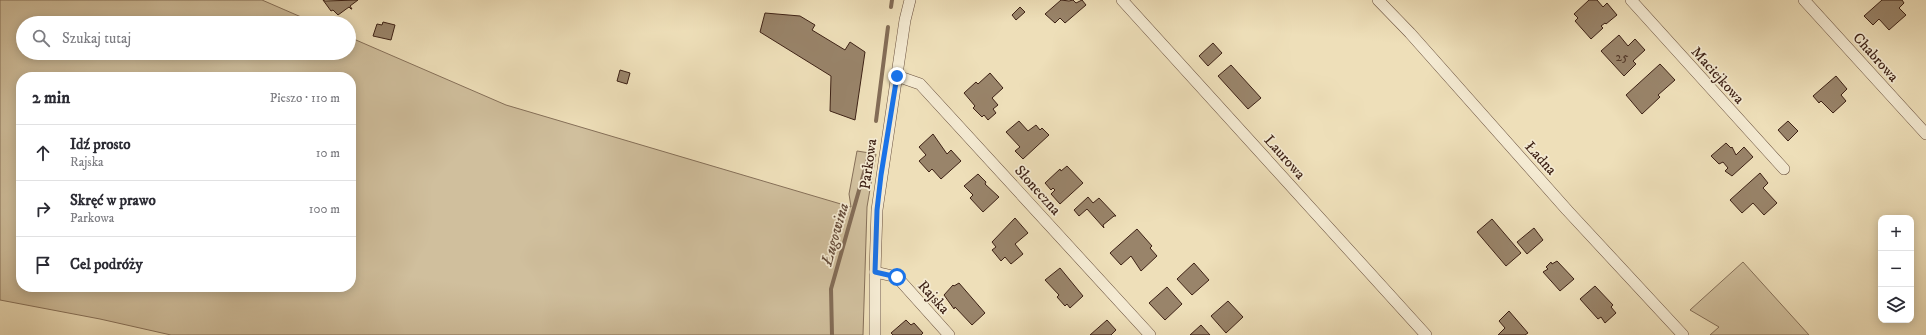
<!DOCTYPE html>
<html lang="pl">
<head>
<meta charset="utf-8">
<style>
	:root { --surface:#fff; --page:#f7f7f7; --text:#2b2b33; --muted:#7c7c81; --line:#e1e1e2 }
	body { margin:0; font-family:"IM FELL DW Pica",serif; background:var(--page); color:var(--text) }
	.controls { position:absolute; right:12px; bottom:12px; display:grid; overflow:hidden; border-radius:8px; box-shadow:0 2px 10px #0003 }
	.controls button { width:36px; height:36px; display:grid; place-items:center; padding:0; border:0; border-bottom:1px solid var(--line); background:var(--surface); color:var(--text); font:20px sans-serif }
	.stop { position:absolute; width:12px; height:12px; margin:-9px; border:3px solid #1a73e8; border-radius:50%; background:#fff }
	.stop.end { background:#1a73e8; border-color:#fff; box-shadow:0 1px 4px #0008 }
	.list { margin:0; padding:0; list-style:none }
	h2 { display:flex; justify-content:space-between; align-items:center; height:52px; margin:0; padding:0 16px; font-size:17px }
	h2 small { font-size:13px; font-weight:400; color:var(--muted) }
	.list li { display:grid; grid-template-columns:26px 1fr auto; gap:12px; align-items:center; box-sizing:border-box; height:56px; padding:0 16px; border-top:1px solid var(--line) }
	.list b { display:block; font-size:15px; white-space:nowrap }
	.list p { margin:0; font-size:13px; white-space:nowrap; color:var(--muted) }
	.list em { font-size:13px; font-style:normal; color:var(--muted) }
	.icon { flex:none; width:22px; height:22px; fill:none; stroke:currentColor; stroke-width:2; stroke-linecap:round; stroke-linejoin:round }
	.map { position:relative; flex:none; width:1926px; height:335px; overflow:hidden }
	.search { position:absolute; background:var(--surface); box-shadow:0 2px 10px #0003; left:16px; top:16px; width:340px; height:44px; display:flex; align-items:center; gap:10px; box-sizing:border-box; padding:0 14px; border-radius:22px; color:var(--muted); font-size:15px }
	.panel { position:absolute; background:var(--surface); box-shadow:0 2px 10px #0003; left:16px; top:72px; width:340px; height:220px; border-radius:16px }
	.map>svg:first-child { display:block }
	.green { fill:#d0bf9d; stroke:#867059; fill-rule:evenodd }
	.lines { fill:none; stroke-linecap:round; stroke-linejoin:round }
	.stream { stroke:#836c56; stroke-width:4 }
	.building { fill:#99846a; stroke:#3d2115 }
	.street-casing { stroke:#69503e; stroke-width:12 }
	.street { stroke:#f4ead2; stroke-width:11 }
	.route { stroke:#1a73e8; stroke-width:5 }
	.labels { text-anchor:middle; stroke-width:3.5; stroke-linejoin:round; paint-order:stroke }
	.number-label { font-size:13px; fill:#543a2a }
	.street-label { font-size:15px; fill:#3d2115; stroke:#f4ead2 }
	.water-label { font-size:16px; font-style:italic; fill:#664d3b; stroke:#f4ead2 }
</style>
</head>
<body>
<div class="map">
<svg width="1926" height="335" viewBox="0 0 1926 335">
	<rect width="100%" height="100%" fill="#eedfb9"/>
	<filter id="stains"><feTurbulence type="fractalNoise" baseFrequency=".005" numOctaves="4"/><feColorMatrix values="0 0 0 0 .2 0 0 0 0 .09 0 0 0 0 .02 0 0 0 .5 -.17"/></filter>
	<radialGradient id="worn" r=".72"><stop offset=".6" stop-color="#630" stop-opacity="0"/><stop offset="1" stop-color="#630" stop-opacity=".3"/></radialGradient>
	<g class="green">
		<path d="M0,0H262L315,23H23V53H349V37L506,105L851,207L849,194L857,151L876,154L867,207L863,335H171L100,319L0,300ZM21,77H351V287H21Z"/>
		<path d="M1743,262L1809,335H1710L1719,327L1690,310Z"/>
	</g>
	<g class="lines">
		<g class="stream">
			<path d="M891,7L892,0"/>
			<path d="M876,121L888,27"/>
			<path d="M832,335L831,289L873,141"/>
		</g>
	</g>
	<g class="building">
		<path d="M323,0L325,1L358,0L350,6L352,9H351L349,7L338,15L333,10L331,11Z"/>
		<path d="M1061,0L1069,1L1073,0L1076,3L1082,0L1086,5L1065,23L1060,18L1055,23L1045,14Z"/>
		<path d="M1589,0H1597L1603,7L1607,3L1617,15L1606,24L1605,23L1601,26L1603,28L1591,39L1575,21L1578,18L1574,14Z"/>
		<path d="M1882,0H1902L1904,3L1899,8L1906,15L1889,30L1879,19L1873,25L1864,16Z"/>
		<path d="M1020,7L1025,12L1016,20L1012,15Z"/>
		<path d="M765,13L800,16L815,25L812,30L845,50L850,42L865,52L855,120L830,111L831,76L760,32Z"/>
		<path d="M383,22L395,25L391,40L373,36L377,24L382,25Z"/>
		<path d="M1619,35L1628,46L1635,39L1645,50L1633,61L1636,64L1624,76L1601,51Z"/>
		<path d="M1213,43L1222,53L1208,66L1199,56Z"/>
		<path d="M1660,64L1675,80L1658,95L1660,97L1642,114L1626,95Z"/>
		<path d="M1231,65L1261,98L1248,109L1218,76Z"/>
		<path d="M620,70L630,73L627,84L617,81Z"/>
		<path d="M990,73L1003,88L992,98L998,105L993,109L996,113L988,120L984,115L982,117L973,108L975,106L964,93L976,82L978,84Z"/>
		<path d="M1836,76L1847,89L1841,95L1846,101L1833,113L1821,101L1819,103L1813,96Z"/>
		<path d="M1019,121L1028,131L1036,125L1040,130L1042,128L1049,135L1023,159L1015,151L1020,147L1006,132Z"/>
		<path d="M1788,121L1798,131L1788,141L1778,130Z"/>
		<path d="M933,134L947,154L951,150L961,161L941,179L932,169L929,172L919,161L926,155L919,147Z"/>
		<path d="M1726,143L1731,148L1732,147L1736,155L1744,147L1753,157L1732,176L1725,171L1728,168L1723,162L1719,164L1711,156Z"/>
		<path d="M1067,166L1083,183L1060,204L1051,194L1055,190L1053,188L1051,190L1045,183L1060,169L1061,171Z"/>
		<path d="M1760,173L1768,183L1763,188L1777,203L1764,215L1753,203L1742,213L1730,200Z"/>
		<path d="M978,174L986,182L985,184L999,197L983,212L970,198L973,195L964,186Z"/>
		<path d="M1088,197L1093,203L1099,198L1116,216H1114L1103,225L1104,228L1087,209L1079,216L1074,210Z"/>
		<path d="M1015,218L1028,233L1015,244L1023,254L1011,264L1005,257L1001,261L992,250L996,247L992,242Z"/>
		<path d="M1492,219L1521,253L1506,266L1477,232Z"/>
		<path d="M1534,228L1543,240L1527,254L1517,242Z"/>
		<path d="M1137,229L1152,246L1150,248L1157,256L1141,271L1131,256L1121,265L1110,253Z"/>
		<path d="M1557,261L1574,279L1560,291L1543,272L1548,269L1546,267L1551,262L1552,264Z"/>
		<path d="M1194,263L1209,280L1192,295L1177,279Z"/>
		<path d="M1060,268L1083,296L1070,308L1067,304L1065,306L1057,297L1059,295L1045,280Z"/>
		<path d="M959,283L985,313L972,325L955,307L954,309L944,295L953,285L954,286Z"/>
		<path d="M1595,286L1613,305L1611,307L1616,313L1605,323L1601,317L1598,319L1580,299Z"/>
		<path d="M1167,287L1182,304L1165,320L1149,303Z"/>
		<path d="M1228,301L1243,317L1226,333L1211,316Z"/>
		<path d="M1509,311L1528,333L1525,335H1498L1505,328L1499,321Z"/>
		<path d="M906,320L911,325L914,323L923,333L921,335H893L891,333Z"/>
		<path d="M1107,320L1116,330L1111,335H1090Z"/>
		<path d="M1201,325L1210,335H1190Z"/>
	</g>
	<g class="lines">
		<g class="street-casing">
			<g id="street">
				<path d="M1122,0L1426,335"/>
				<path d="M1378,0L1410,33L1567,210L1683,335"/>
				<path d="M1631,0L1784,169"/>
				<path d="M1804,0L1926,134"/>
				<path d="M897,76L920,84L1150,335"/>
				<path d="M875,272L897,277L949,335"/>
				<path d="M875,335V272L877,210L905,20L910,0"/>
			</g>
		</g>
		<use href="#street" class="street"/>
	</g>
	<g class="lines">
		<path class="route" d="M897,277L875,272L877,210L881,175L897,76"/>
	</g>
	<g class="labels">
		<g class="number-label">
			<text x="1622" y="61">25</text>
		</g>
		<g class="street-label">
			<text transform="translate(1876 57) rotate(48)" y="5">Chabrowa</text>
			<text transform="translate(1718 75) rotate(48)" y="5">Maciejkowa</text>
			<text transform="translate(1285 157) rotate(48)" y="5">Laurowa</text>
			<text transform="translate(1541 158) rotate(48)" y="5">Ładna</text>
			<text transform="translate(868 164) rotate(-82)" y="5">Parkowa</text>
			<text transform="translate(1038 190) rotate(48)" y="5">Słoneczna</text>
			<text transform="translate(934 297) rotate(48)" y="5">Rajska</text>
		</g>
		<g class="water-label">
			<text transform="translate(834 234) rotate(-74)" y="6">Ługowina</text>
		</g>
	</g>
	<rect width="100%" height="100%" filter="url(#stains)"/>
	<rect width="100%" height="100%" fill="url(#worn)"/>
</svg>
<div class="controls">
<button>+</button>
<button>−</button>
<button><svg class="icon" aria-label="layers" viewBox="0 0 24 24"><path d="M12 4l9 5-9 5-9-5zM3 14l9 5 9-5"/></svg></button>
</div>
<div class="stop" style="left:897px;top:277px"></div>
<div class="stop end" style="left:897px;top:76px"></div>
<div class="search"><svg class="icon" aria-label="search" viewBox="0 0 24 24"><circle cx="10" cy="10" r="6"/><path d="M15 15l6 6"/></svg>Szukaj tutaj</div>
<section class="panel">
<h2>2 min<small>Pieszo · 110 m</small></h2>
<ul class="list">
<li><svg class="icon" aria-label="ahead" viewBox="0 0 24 24"><path d="M12 20V5M6 11l6-6 6 6"/></svg><div><b>Idź prosto</b><p>Rajska</p></div><em>10 m</em></li>
<li><svg class="icon" aria-label="right" viewBox="0 0 24 24"><path d="M7 20v-9h11M14 6l5 5-5 5"/></svg><div><b>Skręć w prawo</b><p>Parkowa</p></div><em>100 m</em></li>
<li><svg class="icon" aria-label="arrive" viewBox="0 0 24 24"><path d="M6 21V4h12l-3 4 3 4H6"/></svg><div><b>Cel podróży</b></div></li>
</ul>
</section>
</div>
</body>
</html>
